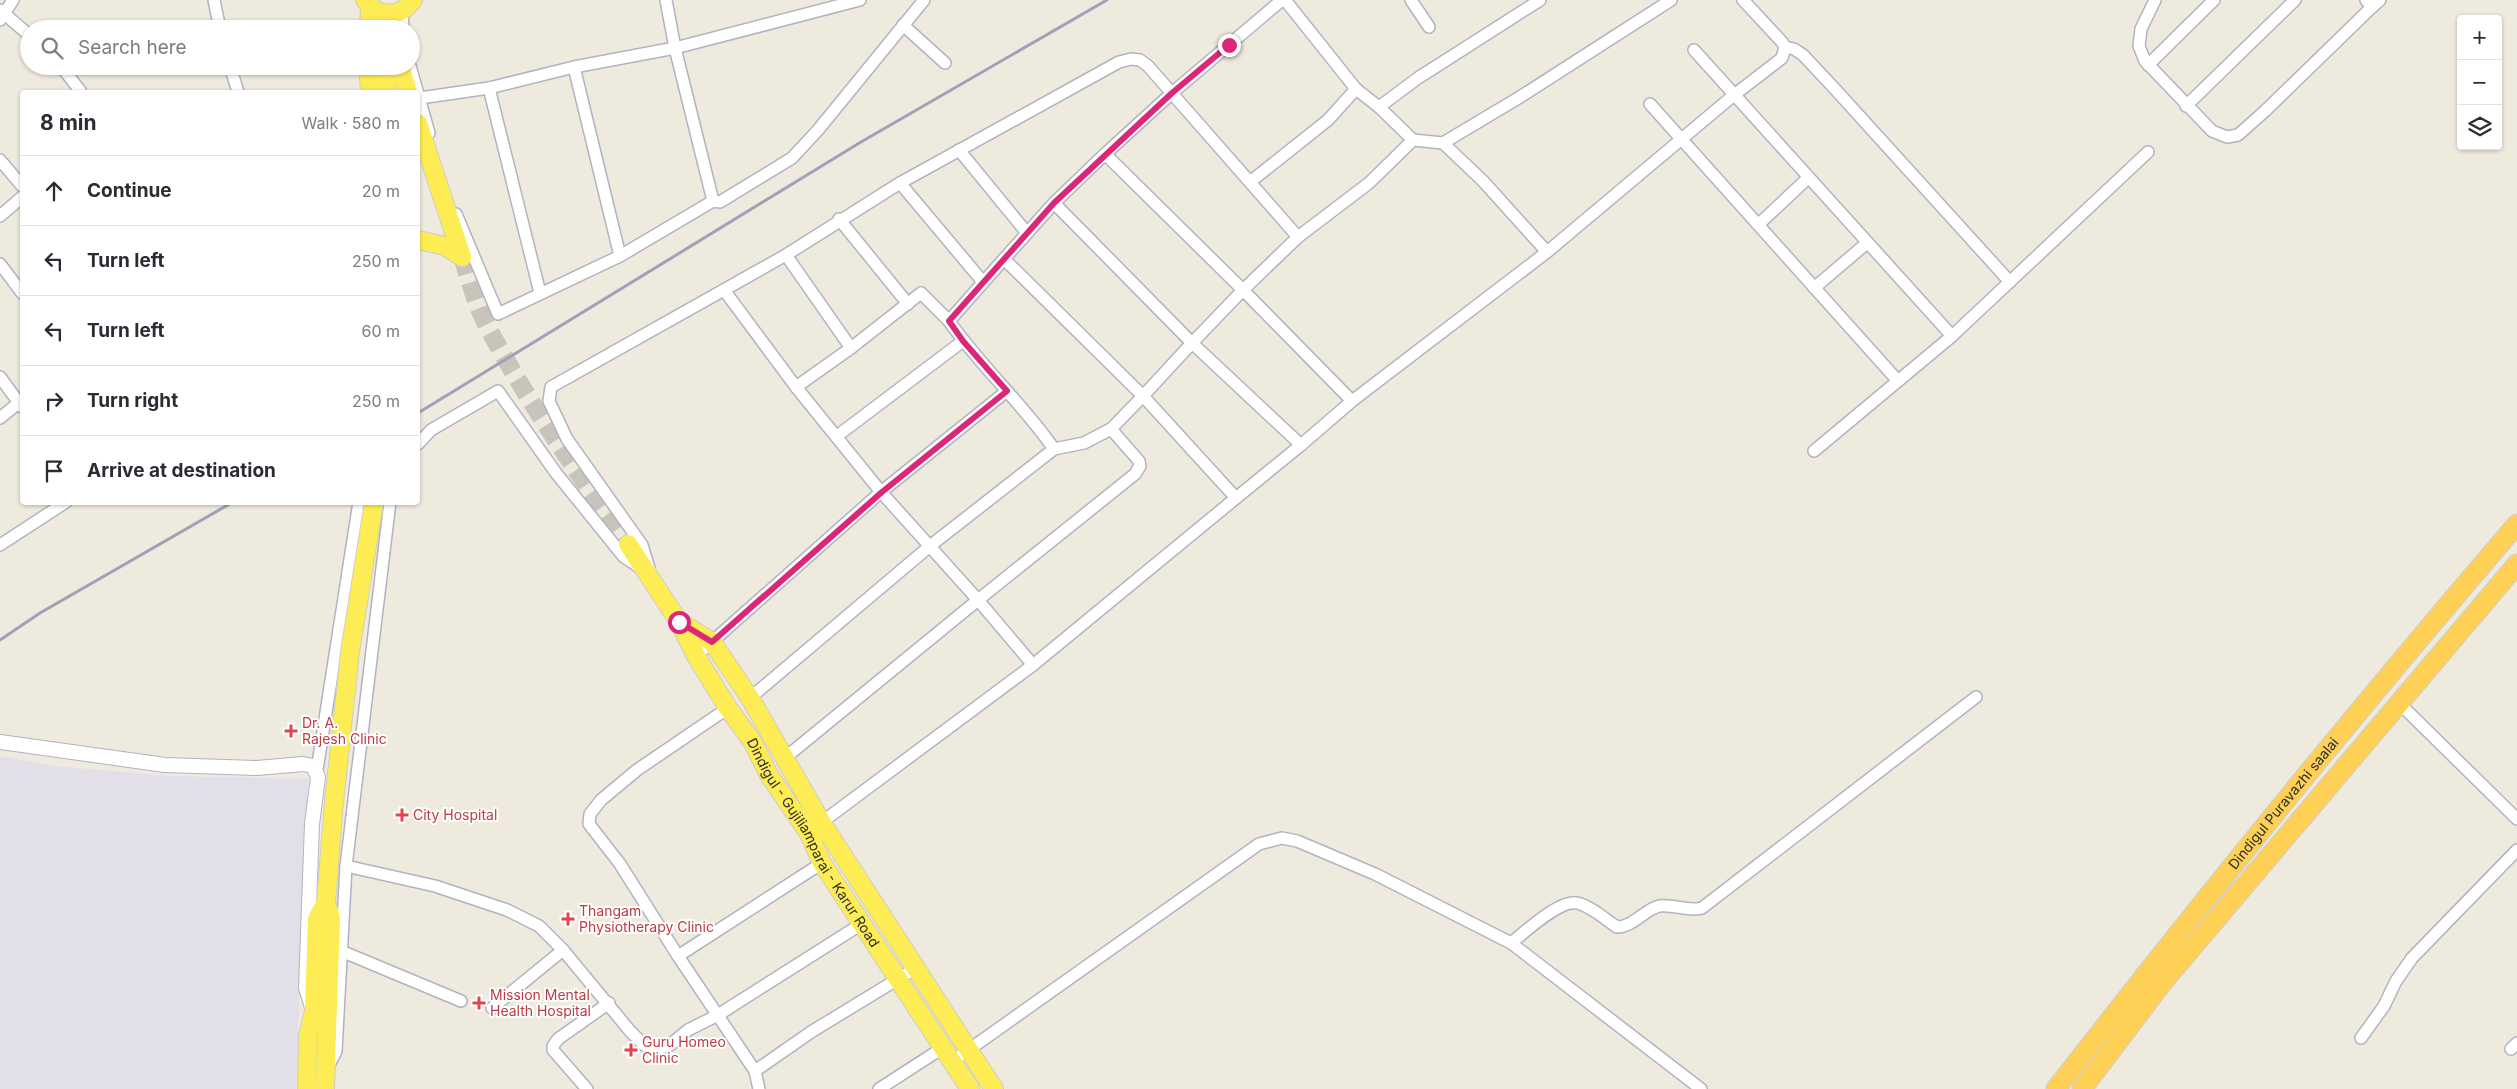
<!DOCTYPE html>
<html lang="en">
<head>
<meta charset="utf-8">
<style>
	:root { --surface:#fff; --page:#f7f7f7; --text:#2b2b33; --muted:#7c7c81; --line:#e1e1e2 }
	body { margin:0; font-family:Inter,sans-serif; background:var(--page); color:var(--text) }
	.controls { position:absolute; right:15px; top:15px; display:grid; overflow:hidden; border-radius:5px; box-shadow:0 1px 4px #0004 }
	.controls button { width:45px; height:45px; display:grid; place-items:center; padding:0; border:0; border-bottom:1px solid var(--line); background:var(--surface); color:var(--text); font:25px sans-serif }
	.stop { position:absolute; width:15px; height:15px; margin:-11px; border:4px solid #db2777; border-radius:50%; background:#fff }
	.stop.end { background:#db2777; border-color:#fff; box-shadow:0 1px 5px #0008 }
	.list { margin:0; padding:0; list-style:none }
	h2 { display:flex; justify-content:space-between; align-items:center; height:65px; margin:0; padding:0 20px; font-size:21px }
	h2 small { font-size:16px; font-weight:400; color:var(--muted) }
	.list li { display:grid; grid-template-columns:32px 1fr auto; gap:15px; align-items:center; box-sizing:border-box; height:70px; padding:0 20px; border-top:1px solid var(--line) }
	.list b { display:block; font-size:19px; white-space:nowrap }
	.list em { font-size:16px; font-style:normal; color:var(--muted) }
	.icon { flex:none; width:28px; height:28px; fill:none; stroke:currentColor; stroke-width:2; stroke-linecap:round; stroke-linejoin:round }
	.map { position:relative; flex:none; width:2517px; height:1089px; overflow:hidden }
	.search { position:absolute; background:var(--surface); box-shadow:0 1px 4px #0004; left:20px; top:20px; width:400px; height:55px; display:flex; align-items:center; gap:12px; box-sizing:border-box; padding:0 18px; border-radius:28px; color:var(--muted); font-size:19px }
	.panel { position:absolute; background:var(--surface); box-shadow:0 1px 4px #0004; left:20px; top:90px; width:400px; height:415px; border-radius:5px }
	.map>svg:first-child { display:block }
	.industrial { fill:#e2dfe8 }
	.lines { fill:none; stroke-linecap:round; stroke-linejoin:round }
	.primary-tunnel { stroke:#c8c4bb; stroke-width:18; stroke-dasharray:18 9; stroke-linecap:butt }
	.minor-casing { stroke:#b2b3c1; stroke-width:14 }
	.tertiary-casing { stroke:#b2b3c1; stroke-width:16 }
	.primary-casing { stroke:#cdcdcd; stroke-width:20 }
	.trunk-casing { stroke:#cdcdcd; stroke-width:21 }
	.minor { stroke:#fff; stroke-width:11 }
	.tertiary { stroke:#fff; stroke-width:14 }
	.primary { stroke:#feec54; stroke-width:18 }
	.trunk { stroke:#fed156; stroke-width:19 }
	.rail { stroke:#a0a0b9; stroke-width:3 }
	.primary-bridge-casing { stroke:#cdcdcd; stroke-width:20; stroke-linecap:butt }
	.primary-bridge { stroke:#feec54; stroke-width:18 }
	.route { stroke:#db2777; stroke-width:6 }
	.health-dot { fill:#e0444e; stroke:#fff; stroke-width:2 }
	.labels { text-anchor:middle; stroke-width:4; stroke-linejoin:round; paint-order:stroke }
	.health-label { font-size:14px; fill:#be3a42; stroke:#fff; text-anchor:start }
	.street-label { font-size:14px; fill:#2d2d2d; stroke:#fff }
</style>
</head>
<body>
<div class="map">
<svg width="2517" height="1089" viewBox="0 0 2517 1089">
	<rect width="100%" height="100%" fill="#efeade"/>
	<path class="industrial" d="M0,756L53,766L170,776L308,779L296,1089H0Z"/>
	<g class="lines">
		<path class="primary-tunnel" d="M462,257C469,278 475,302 485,322C526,399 577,473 628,544"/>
		<g class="minor-casing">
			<g id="minor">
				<path d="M214,0L220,29"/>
				<path d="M666,0L675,48L860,0"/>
				<path d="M1285,0L1356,89L1379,107L1413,140L1443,143L1483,181L1547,252"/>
				<path d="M1411,0L1429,27"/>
				<path d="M2155,0L2141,29L2139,46L2145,61L2212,131L2227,137L2238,135L2265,111L2372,7"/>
				<path d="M2366,0L2372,7L2380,0"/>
				<path d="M0,10L29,35"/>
				<path d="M402,11L403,29"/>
				<path d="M0,20L13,0"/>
				<path d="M903,25L945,63"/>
				<path d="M1785,47L1794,49L1803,55L1834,88L2010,282"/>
				<path d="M1694,50L1952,336"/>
				<path d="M2148,65L2214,0"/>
				<path d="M61,66L81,92"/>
				<path d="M230,66L238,92"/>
				<path d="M410,66L429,133"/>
				<path d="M420,98L489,88"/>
				<path d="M1650,104L1898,381"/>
				<path d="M2186,106L2295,0"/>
				<path d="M1379,107L1418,78L1540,0"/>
				<path d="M1443,143L1520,97L1671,0"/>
				<path d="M959,150L1027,233"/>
				<path d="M1105,154L1054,203L1192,343L1243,290L1352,401"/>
				<path d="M0,160L22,186"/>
				<path d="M1250,182L1328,120L1356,89"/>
				<path d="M900,183L983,282"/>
				<path d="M1054,203L1004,259L1143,396L1111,429"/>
				<path d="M456,214L498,314L620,256L713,201L720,202L792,158L818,130L924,0"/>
				<path d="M0,216L22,197"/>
				<path d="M839,219L908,304"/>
				<path d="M1759,224L1808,178"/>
				<path d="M1298,237L1369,183L1413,140"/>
				<path d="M786,255L851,348"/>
				<path d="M620,256L574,67L675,48L713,201"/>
				<path d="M1004,259L949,321C981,367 1023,404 1054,449L1084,443L1111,429L1139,461L1140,466L1135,474L978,600L1033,665L1236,498"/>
				<path d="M0,264L22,293"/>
				<path d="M1814,288L1867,243"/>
				<path d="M724,290L796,387L881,492L978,600L786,757"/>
				<path d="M540,293L489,88L574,67"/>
				<path d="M1192,343L1301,445L1236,498L1143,396Z"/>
				<path d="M0,377L22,407"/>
				<path d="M796,387L851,348L921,293L949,321"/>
				<path d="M0,418L22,400"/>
				<path d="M837,436L963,341"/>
				<path d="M418,444L431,430L498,391L556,473L624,557L639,567"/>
				<path d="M1301,445L1352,401L1547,252L1734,95L1782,58L1785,47L1782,42L1743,0"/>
				<path d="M1814,451L1952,336L2148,152"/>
				<path d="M0,545L66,502"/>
				<path d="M649,568L642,545L567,439L549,401L551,387L786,255L900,183L1119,62L1131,59L1140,60L1148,66L1298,237L1243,290L1105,154L1172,93L1282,0"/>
				<path d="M696,656L881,492L1007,391"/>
				<path d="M750,698L930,546L1054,449"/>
				<path d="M2399,703L2517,819"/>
				<path d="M728,708L637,770L601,800L590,814L589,824L620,864L678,956L822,863"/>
				<path d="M317,770L359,502"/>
				<path d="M818,825L1033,665"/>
				<path d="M346,866L390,502"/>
				<path d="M1511,943C1525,932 1560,899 1577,903C1591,906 1606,920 1617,927C1633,927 1644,910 1659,906C1674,904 1688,912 1702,908L1976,697"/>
				<path d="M341,951L461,1001"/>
				<path d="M678,956L755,1071L759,1089"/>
				<path d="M492,1008L563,950"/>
				<path d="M2361,1038L2384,1006L2396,981L2412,958L2517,850"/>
				<path d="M2511,1049L2517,1043"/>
				<path d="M953,1061L1259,844L1282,838L1297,841L1375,874L1511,943L1701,1089"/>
				<path d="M329,1065L336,1051L346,866L435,886L507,910L539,926L563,950L630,1031L644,1045L654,1050L670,1045L688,1030L718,1015L863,923"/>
				<path d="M755,1071L811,1032L916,968"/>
				<path d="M587,1089L553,1050V1046L558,1039L609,1003"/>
				<path d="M879,1089L944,1047"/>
			</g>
		</g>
		<g class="tertiary-casing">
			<path id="tertiary" d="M0,742L165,765L257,768L303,764L313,766L318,777L312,824L306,988L312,1007"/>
		</g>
		<g class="primary-casing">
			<g id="primary">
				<path d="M365,0C378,18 400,18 413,0"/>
				<path d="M369,29L370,7"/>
				<path d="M368,66L370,92"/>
				<path d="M383,66L388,92"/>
				<path d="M400,66L408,92"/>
				<path d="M418,123L462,257"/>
				<path d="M418,240L445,246L462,257"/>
				<path id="s1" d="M628,544L679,622L696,656L728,708L752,741L769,775L808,832L822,863L970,1089"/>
				<path d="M680,622L712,642L750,698L822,823L994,1089"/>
				<path d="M307,1089L308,1036L314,1011L317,919L326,902L334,802"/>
				<path d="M325,1089L331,919L326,902"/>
			</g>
		</g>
		<g class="trunk-casing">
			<g id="trunk">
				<path id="s2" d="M2056,1089C2205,897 2359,708 2517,524"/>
				<path d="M2082,1089L2163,982L2517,564"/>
			</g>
		</g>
		<use href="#minor" class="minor"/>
		<use href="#tertiary" class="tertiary"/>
		<use href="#primary" class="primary"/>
		<use href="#trunk" class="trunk"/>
		<g class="rail">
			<path d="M418,413L861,142L1107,0"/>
			<path d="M0,640L40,613L233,502"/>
		</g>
		<g class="primary-bridge-casing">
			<path id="primary-bridge" d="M334,802L350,652L374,502"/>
		</g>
		<use href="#primary-bridge" class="primary-bridge"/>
	</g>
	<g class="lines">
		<path class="route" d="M679,622L712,642L882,492L1007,391L963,341L949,321L1054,203L1172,93L1229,45"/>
	</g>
	<g class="health-dot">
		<path d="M288.5 723.5h5v5h5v5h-5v5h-5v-5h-5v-5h5z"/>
		<path d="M399.5 807.5h5v5h5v5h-5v5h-5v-5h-5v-5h5z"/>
		<path d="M565.5 911.5h5v5h5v5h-5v5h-5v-5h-5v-5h5z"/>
		<path d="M476.5 995.5h5v5h5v5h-5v5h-5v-5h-5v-5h5z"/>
		<path d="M628.5 1042.5h5v5h5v5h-5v5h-5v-5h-5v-5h5z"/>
	</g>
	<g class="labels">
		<g class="health-label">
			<text x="302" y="728">Dr. A.<tspan x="302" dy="16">Rajesh Clinic</tspan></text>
			<text x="413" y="820">City Hospital</text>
			<text x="579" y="916">Thangam<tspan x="579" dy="16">Physiotherapy Clinic</tspan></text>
			<text x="490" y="1000">Mission Mental<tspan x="490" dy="16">Health Hospital</tspan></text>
			<text x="642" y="1047">Guru Homeo<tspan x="642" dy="16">Clinic</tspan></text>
		</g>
		<g class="street-label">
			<text dy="5" stroke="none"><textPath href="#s2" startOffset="365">Dindigul Puravazhi saalai</textPath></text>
			<text dy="5" stroke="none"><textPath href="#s1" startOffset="352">Dindigul - Gujiliamparai - Karur Road</textPath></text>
		</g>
	</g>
</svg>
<div class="controls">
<button>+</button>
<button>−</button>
<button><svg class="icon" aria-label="layers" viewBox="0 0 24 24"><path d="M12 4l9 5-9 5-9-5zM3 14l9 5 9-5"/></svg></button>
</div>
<div class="stop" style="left:679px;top:622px"></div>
<div class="stop end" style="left:1229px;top:45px"></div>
<div class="search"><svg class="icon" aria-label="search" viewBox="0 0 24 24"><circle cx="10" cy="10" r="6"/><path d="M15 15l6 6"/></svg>Search here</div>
<section class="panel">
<h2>8 min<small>Walk · 580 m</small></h2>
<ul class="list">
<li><svg class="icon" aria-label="ahead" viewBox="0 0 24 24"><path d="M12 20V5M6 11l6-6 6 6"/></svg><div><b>Continue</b></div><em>20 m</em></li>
<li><svg class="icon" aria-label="left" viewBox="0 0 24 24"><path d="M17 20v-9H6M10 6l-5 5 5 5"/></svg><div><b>Turn left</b></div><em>250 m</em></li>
<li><svg class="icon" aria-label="left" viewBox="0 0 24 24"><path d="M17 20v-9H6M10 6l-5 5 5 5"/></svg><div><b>Turn left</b></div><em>60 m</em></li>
<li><svg class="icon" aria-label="right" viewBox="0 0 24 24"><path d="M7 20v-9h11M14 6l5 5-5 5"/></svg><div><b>Turn right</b></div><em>250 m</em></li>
<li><svg class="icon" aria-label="arrive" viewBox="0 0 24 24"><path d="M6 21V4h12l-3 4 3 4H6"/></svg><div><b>Arrive at destination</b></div></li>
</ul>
</section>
</div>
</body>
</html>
